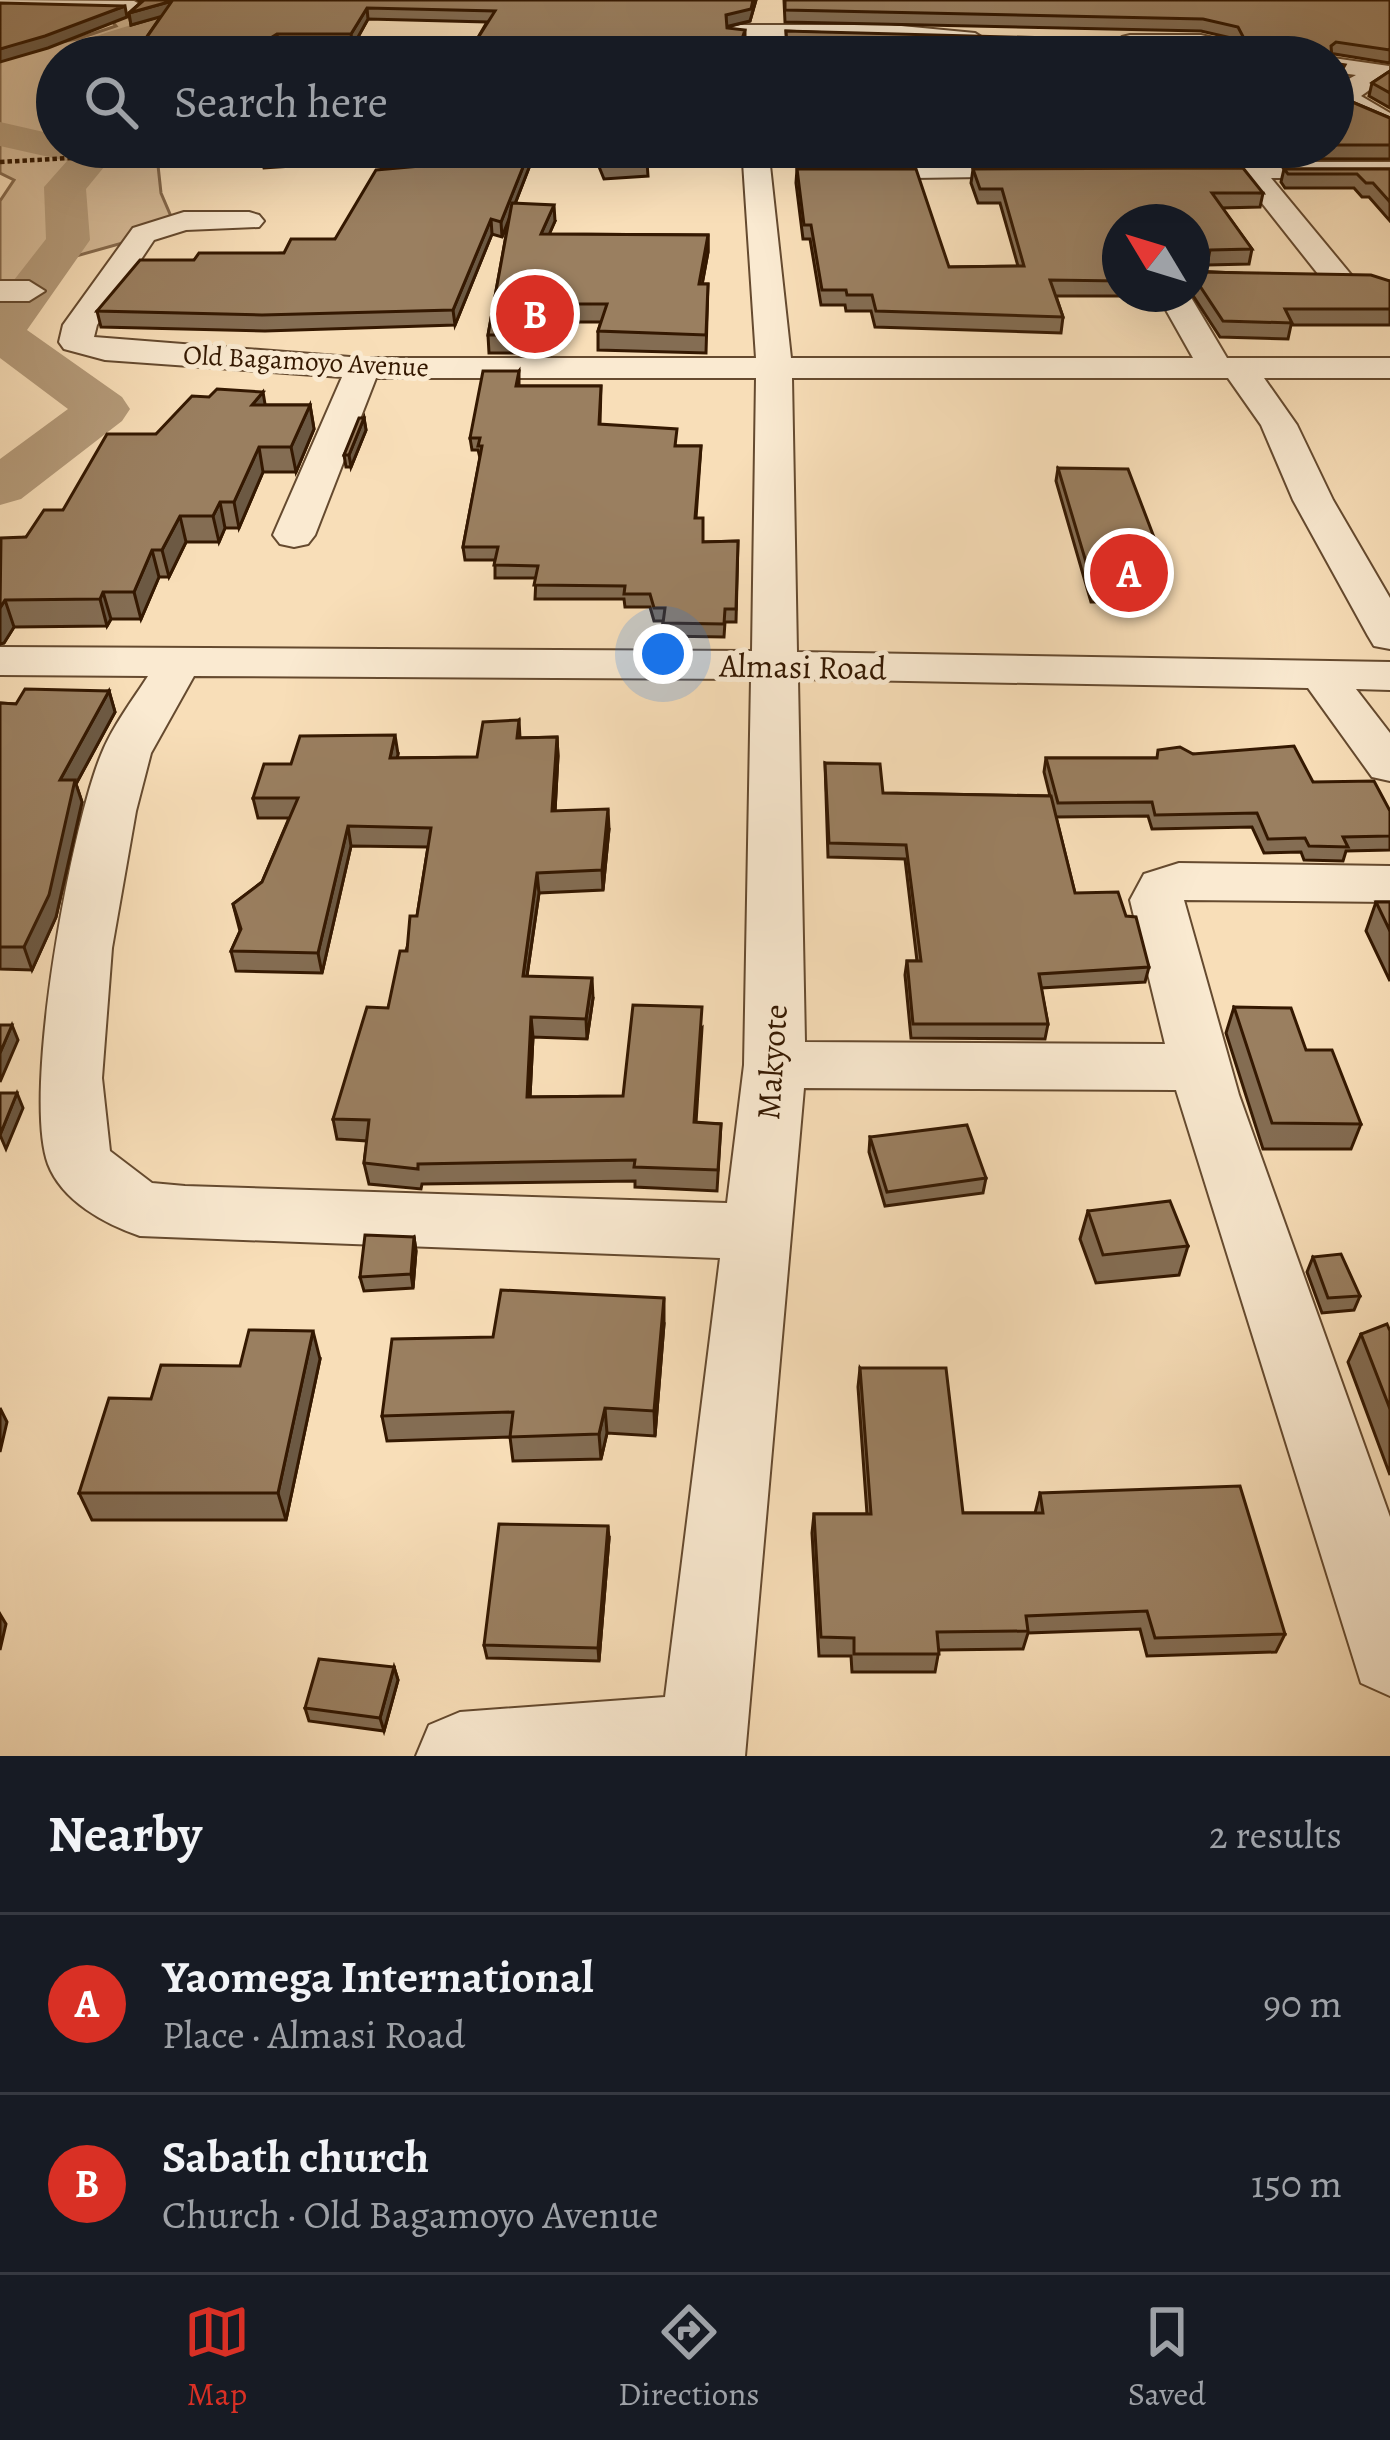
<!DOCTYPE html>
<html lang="en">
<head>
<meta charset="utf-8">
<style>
	:root { --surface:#171b24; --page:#242831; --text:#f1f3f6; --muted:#9ea1a6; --line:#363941; --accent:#d93025 }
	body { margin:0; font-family:Alegreya,serif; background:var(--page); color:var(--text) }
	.compass { position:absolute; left:1102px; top:204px; width:108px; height:108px; border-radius:50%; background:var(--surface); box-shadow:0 12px 48px #0002; rotate:308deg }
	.you { position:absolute; left:663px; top:654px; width:42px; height:42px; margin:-30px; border:9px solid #fff; border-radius:50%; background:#1a73e8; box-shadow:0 0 0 18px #1a73e833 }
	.badge { display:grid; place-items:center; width:78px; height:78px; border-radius:50%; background:var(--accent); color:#fff; font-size:39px; font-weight:700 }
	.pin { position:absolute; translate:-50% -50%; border:6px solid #fff; box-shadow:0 3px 12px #0006 }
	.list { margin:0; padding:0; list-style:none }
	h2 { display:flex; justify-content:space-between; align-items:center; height:156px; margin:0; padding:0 48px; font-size:51px }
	h2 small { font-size:39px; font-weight:400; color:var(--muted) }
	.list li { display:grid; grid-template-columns:78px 1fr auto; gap:36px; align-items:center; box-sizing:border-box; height:180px; padding:0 48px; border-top:3px solid var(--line) }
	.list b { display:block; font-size:45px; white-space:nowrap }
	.list p { margin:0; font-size:39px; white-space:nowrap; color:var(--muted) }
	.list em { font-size:39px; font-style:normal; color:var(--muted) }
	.icon { flex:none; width:66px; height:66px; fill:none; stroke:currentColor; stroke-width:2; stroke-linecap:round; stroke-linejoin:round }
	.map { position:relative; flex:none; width:1390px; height:1756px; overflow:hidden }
	.search { position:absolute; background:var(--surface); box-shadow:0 12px 48px #0002; left:36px; right:36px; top:36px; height:132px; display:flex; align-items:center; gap:30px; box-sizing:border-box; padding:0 42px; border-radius:66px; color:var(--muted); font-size:45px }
	.sheet { height:516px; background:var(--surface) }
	nav { display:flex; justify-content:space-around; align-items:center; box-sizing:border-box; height:168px; border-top:3px solid var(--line); background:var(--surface); font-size:33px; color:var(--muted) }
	nav a { display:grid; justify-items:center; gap:6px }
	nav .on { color:var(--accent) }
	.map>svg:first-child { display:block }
	.green { fill:#d7bc99; stroke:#866a4d; stroke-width:3 }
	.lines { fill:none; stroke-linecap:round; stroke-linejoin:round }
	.river { fill:#b59b7a; fill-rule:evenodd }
	.minor-casing { stroke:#654a2f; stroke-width:4 }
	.path { stroke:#341801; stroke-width:4.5; stroke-dasharray:4.5 3; stroke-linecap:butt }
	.minor { fill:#faead1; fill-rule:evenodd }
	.wall { fill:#846d53; stroke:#341801; stroke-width:3 }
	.shaded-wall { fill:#6c5943; stroke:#341801; stroke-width:3 }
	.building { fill:#9a7f60; stroke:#341801; stroke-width:3 }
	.labels { text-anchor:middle; stroke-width:10; stroke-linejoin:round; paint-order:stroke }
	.far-street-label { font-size:27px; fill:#341801; stroke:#faead1 }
	.street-label { font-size:33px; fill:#341801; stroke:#faead1 }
</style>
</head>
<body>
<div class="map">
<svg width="1390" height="1756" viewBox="0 0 1390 1756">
	<rect width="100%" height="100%" fill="#f8deb8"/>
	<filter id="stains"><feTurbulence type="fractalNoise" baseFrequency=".00167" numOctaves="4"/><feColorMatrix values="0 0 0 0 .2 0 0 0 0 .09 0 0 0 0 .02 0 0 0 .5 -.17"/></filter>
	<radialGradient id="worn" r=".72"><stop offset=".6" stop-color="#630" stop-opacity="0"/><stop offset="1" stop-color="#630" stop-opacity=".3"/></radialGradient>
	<path class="green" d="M158,0L181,57H57V126L49,143L156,147L161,193L176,228L69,258L36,307L0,294V201L14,180L0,173V53L77,39L116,26L103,10L153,9Z"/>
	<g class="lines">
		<g class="river">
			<path d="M237,0H290L285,7L106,57H60C80,31 200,9 237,0Z"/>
			<path d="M0,122L57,135V147H99L109,161L86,189L90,240L27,330L122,397L130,409L122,421L21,499L0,505V459L68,409L0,358V298L46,239L44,187L67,161L0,146Z"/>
		</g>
		<g class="minor-casing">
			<g id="minor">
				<path d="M0,0L134,1L145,7L134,13L0,10Z"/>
				<path d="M738,25H891L975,33L986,40L975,47L891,39L730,37V27Z"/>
				<path d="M1130,35H1201L1235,43L1241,57H1219L1201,49L1122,47V37Z"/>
				<path d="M281,50H464L475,57H270Z"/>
				<path d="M1333,58L1389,66V76L1361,96L1390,113V131L1346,109L1337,96L1345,81L1356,75L1333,72Z"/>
				<path d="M229,147H266L253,155L233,153Z"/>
				<path d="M742,147H768L791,358H1193L1157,294H1189L1227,358H1390V378H1264L1297,425L1333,500L1390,598V649L1374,646L1368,636L1293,500L1261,425L1228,378H792L797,652L1390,662V690L1356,689L1390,733V781L1372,777L1308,688L798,679L805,1042L1165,1044L1130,900L1144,874L1179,863L1390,866V902L1184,900L1239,1095L1390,1517V1696L1361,1683L1176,1090L804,1088L745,1756H416L429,1725L460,1712L665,1697L720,1258L140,1236C105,1224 62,1201 48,1164C22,1093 71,828 101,755C112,727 132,701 148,676L0,675V647L752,651L756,378H376L315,535L308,544L294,547L280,544L273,535L342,377L105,360L64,349L59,342L63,325L133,228L184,212H249L259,215L264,221L259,227L186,230L154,240L97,325L94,337L363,358H756ZM194,676L751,679L744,1065L727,1203L185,1186L152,1183L110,1151L102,1078L112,948L136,811L151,753Z"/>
				<path d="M1044,162L1054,164L1058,170L1054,176L844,179L830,171L844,163Z"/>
				<path d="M1174,162H1390V178H1271L1353,277L1337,286L1326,284L1242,178L1164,176L1160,170L1164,164Z"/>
				<path d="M0,281H29L45,291L29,301H0Z"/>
			</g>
		</g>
		<path class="path" d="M0,162L212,150"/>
		<use href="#minor" class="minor"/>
	</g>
	<g class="wall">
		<path d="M138,0H756L750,21L727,27L745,42L476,48V41L487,22L368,19L353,46H279L133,57L161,16L131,25L129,13L141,2Z"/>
		<path d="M784,0H1390V63L1334,54L1332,57H787L786,31L1221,49L1240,47L1236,39L1201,31L785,22Z"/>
		<path d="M1333,63L1342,78L1338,85L1345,99L1390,118V159L963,158L959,147H1333Z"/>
		<path d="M1390,71V108L1369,96L1372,83Z"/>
		<path d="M448,147H537L515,204L555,221L549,234L708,235V252L702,284H708L706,353L598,350V331L601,322H528L523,353H489L488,335L509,219L502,237L492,234L455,325L265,331L101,327L97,311L194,260L284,253L335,239L442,164Z"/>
		<path d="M591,147H677V151L642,150L647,162L648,176L604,179Z"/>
		<path d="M793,147H869L868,158H794Z"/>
		<path d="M797,169L949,267L1018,266L1000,203H978L971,183L973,169L1263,193L1260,207L1222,208L1252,249L1249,264L1207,265L1197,271L1390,281V325H1291L1288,339L1220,337L1192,294V222H1120V294H1161L1159,306H1138L1133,296H1056L1063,317L1061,333L875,327L871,311H846L845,305H821L810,239H803L796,183Z"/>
		<path d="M1284,169H1390V221L1369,197H1362L1354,188H1285L1281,182Z"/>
		<path d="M519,371V386H601L600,424L677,446H701L696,518L703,542L738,541L736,622H725L724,637L663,636V621H654L650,607H625L624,599H535L536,578H495V560H465L463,547L480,458L478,450H472L470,438Z"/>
		<path d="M265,405H310L314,429L296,472H263L239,528H225L219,542H186L169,577H159L141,619H111L107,626L14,627L4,643L0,644V540L26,537L63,510L156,434Z"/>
		<path d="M364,418L366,430L351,467H346L344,455Z"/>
		<path d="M1058,468L1168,574L1165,588L1130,587L1128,602H1091L1056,481Z"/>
		<path d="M109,691L115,712L76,784L82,802L56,917L32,970L0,969V703L16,704Z"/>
		<path d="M519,720L520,738L557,737L558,756L555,811L609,829L603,890L539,893L527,976L593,998L587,1039L533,1037L530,1097L623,1096L702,1028L696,1123L721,1124L717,1191L635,1187V1181L422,1184L421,1189L369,1184L364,1163L367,1141L337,1139L333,1119L388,1008L417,916L428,847L351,846L322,973L236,971L231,951L240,931L233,904L262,882L289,818H258L253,798L291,764L398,754L397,758L477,757Z"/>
		<path d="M1193,754L1313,782L1390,811V850L1346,851L1343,861L1304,860L1301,852L1264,853L1252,827L1152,829L1148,816L1056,817L1075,893L1126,916L1149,967L1145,982L1041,988L1048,1024L1045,1039L911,1038L905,975L907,961H917L905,859L828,857L825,763L883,793L1050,796L1044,772L1046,758H1157Z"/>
		<path d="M1376,902H1390V981L1366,931Z"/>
		<path d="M1234,1007L1306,1050L1361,1124L1351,1149H1263L1226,1033Z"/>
		<path d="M870,1137L986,1178L983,1193L885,1206L869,1152Z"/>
		<path d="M1088,1211L1188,1246L1179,1275L1096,1283L1080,1239Z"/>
		<path d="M414,1237L416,1251L413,1288L364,1291L360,1277Z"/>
		<path d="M1313,1257L1360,1296L1354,1310L1322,1313L1307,1272Z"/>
		<path d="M664,1324L655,1436L607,1433L601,1459L513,1461L510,1437L387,1441L382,1416L493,1337Z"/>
		<path d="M1390,1331V1475L1348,1362L1361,1334Z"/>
		<path d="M320,1359L286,1520H92L79,1493L151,1399L240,1366Z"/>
		<path d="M860,1368L963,1513H1035L1040,1493L1285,1634L1276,1652L1147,1656L1140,1629L1028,1633L1023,1649L939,1650L935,1672H852L851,1656H819L812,1533L814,1514H867L858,1387Z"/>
		<path d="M609,1539L599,1661L487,1658L484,1645Z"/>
		<path d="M394,1667L398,1680L384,1731L309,1721L305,1708Z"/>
	</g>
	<g class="shaded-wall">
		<path d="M753,0H756L750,21L725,27L726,15Z"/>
		<path d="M172,1L174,13L131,25L129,13Z"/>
		<path d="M125,6L127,17L48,48L0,62V49Z"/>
		<path d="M367,8L368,19L353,46L351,34Z"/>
		<path d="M745,30V42L740,57H736Z"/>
		<path d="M277,34L279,46L268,53L265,48L266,41Z"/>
		<path d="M334,147L336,163L264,168L261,155Z"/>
		<path d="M531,147H537L502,237L501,222Z"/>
		<path d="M554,205L555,221L542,251L541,234Z"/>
		<path d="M491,219L492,234L455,325L453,310Z"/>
		<path d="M708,235V252L699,302V284Z"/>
		<path d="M1210,250L1207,265L1192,275V262Z"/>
		<path d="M526,304L528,322L523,353L522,335Z"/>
		<path d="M263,392L267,416L252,405Z"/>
		<path d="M310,405L314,429L296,472L291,447Z"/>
		<path d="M364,418L366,430L351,467L349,455Z"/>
		<path d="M259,447L263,472L239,528L234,502Z"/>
		<path d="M220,502L225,528L219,542L213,516Z"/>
		<path d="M180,516L186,542L169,577L162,550Z"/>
		<path d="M152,550L159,577L141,619L134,592Z"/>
		<path d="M103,592L111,619L107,626L100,599Z"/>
		<path d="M5,600L14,627L4,643L0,644V608Z"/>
		<path d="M109,691L115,712L76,784L82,802L56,917L32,970L24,947L60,780Z"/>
		<path d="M395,735L398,754L393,777L390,758Z"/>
		<path d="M557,737L558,756L554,831L552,811Z"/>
		<path d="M608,809L609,829L603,890L602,870Z"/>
		<path d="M348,826L351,846L322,973L318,953Z"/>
		<path d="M537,873L539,893L524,996L523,976Z"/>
		<path d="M592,978L593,998L587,1039L586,1019Z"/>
		<path d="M531,1017L533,1037L529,1117L527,1097Z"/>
		<path d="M12,1025L18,1040L0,1082V1053Z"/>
		<path d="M17,1093L23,1108L6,1149L0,1135Z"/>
		<path d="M414,1237L416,1251L413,1288L411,1274Z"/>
		<path d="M664,1298V1324L655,1436L654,1411Z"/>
		<path d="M313,1331L320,1359L286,1520L278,1493Z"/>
		<path d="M0,1408L7,1422L0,1452Z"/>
		<path d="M605,1408L607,1433L601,1459L599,1434Z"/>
		<path d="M608,1526L609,1539L599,1661L598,1648Z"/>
		<path d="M0,1614L6,1624L0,1650Z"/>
		<path d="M394,1667L398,1680L384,1731L380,1718Z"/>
	</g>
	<g class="building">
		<path d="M144,0H753L751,9L726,15L727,28L745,30L736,57H465L470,49L477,48L476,41L495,11L367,8L351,34H277L266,41L265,48L342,49L337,57H133L172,1L129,13Z"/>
		<path d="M785,0H1390V50L1336,42L1331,46L1332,57H788L786,31L1202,42L1221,49L1248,46L1238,27L1203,19L785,10Z"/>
		<path d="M0,3L125,6L45,36L0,49Z"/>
		<path d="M1333,63L1345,65L1336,81L1345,99L1390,118V145H1333Z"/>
		<path d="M1390,71V93L1372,83Z"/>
		<path d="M261,147H334V150L261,155Z"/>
		<path d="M448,147H531L501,222L491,219L453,310L262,315L97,311L140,260H194L199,253H284L291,239H335L376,170L442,164Z"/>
		<path d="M596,147H641L647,162L603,165Z"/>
		<path d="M1243,168L1263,193H1212L1252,249L1210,250L1192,262V222H1120V281L1050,280L1063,317L876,311L872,295H847L846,290H822L811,225H804L797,169H916L949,267L1024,266L1002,189H980L973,169Z"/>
		<path d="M1284,169H1390V202L1373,183H1366L1357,174H1288Z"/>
		<path d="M512,203L554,205L541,234L708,235L699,284H708L706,335L598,331L607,304H526L522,335H488Z"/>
		<path d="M1192,262L1197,272L1371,275L1390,281V309H1285L1292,323L1223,321L1192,274Z"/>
		<path d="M483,371H519L516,386H601L599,424L677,429L675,446H701L695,518H703V542L738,541L736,609H725L724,624L663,623L665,608H654L650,594H624L625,586L534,585L538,566L494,565L498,547H463L482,446H478L480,438H470Z"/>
		<path d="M217,389L263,392L252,405H310L291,447H259L234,502H220L213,516H180L162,550H152L134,592H103L100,599L5,600L0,608L1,538L26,537L44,510H63L107,434H156L192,396L209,397Z"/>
		<path d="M359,418H364L349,455H344Z"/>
		<path d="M1058,468L1128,469L1168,574H1126L1130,589H1094Z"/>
		<path d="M25,689L109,691L60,780H75L49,895L24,947H0V703L16,704Z"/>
		<path d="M519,720L517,738L557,737L552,811L608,809L602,870L537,873L523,976L592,978L586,1019L531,1017L527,1097L623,1096L633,1005L702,1007L694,1122L721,1124L718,1170L634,1167L635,1160L418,1164V1169L364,1163L369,1120L333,1119L367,1007L388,1008L400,951H407L410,916H417L431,828L348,826L318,953L231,951L241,929L233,904L262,882L298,798H253L264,764H291L300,736L395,735L390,758L477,757L483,722Z"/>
		<path d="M1294,746L1313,782L1374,781L1390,811V836L1343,837L1348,847L1309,846L1305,838L1268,839L1257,813L1155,815L1152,802L1058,803L1046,758H1157L1158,750L1180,747L1193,754Z"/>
		<path d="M825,763L880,764L883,793L1051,796L1075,893L1118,892L1126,916L1136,917L1149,967L1039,974L1048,1024H913L907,961H921L906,845L829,843Z"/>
		<path d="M1376,902H1390V931Z"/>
		<path d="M1234,1007L1291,1008L1306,1050H1332L1361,1124L1272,1123Z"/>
		<path d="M0,1025H12L0,1053Z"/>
		<path d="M0,1093H17L0,1135Z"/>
		<path d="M967,1125L986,1178L887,1192L870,1137Z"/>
		<path d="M1170,1201L1188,1246L1103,1255L1088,1211Z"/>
		<path d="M365,1235L414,1237L411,1274L360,1277Z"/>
		<path d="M1341,1254L1360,1296L1328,1298L1313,1257Z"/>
		<path d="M501,1290L664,1298L654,1411L605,1408L599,1434L510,1437L513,1412L382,1416L392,1339L493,1337Z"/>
		<path d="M1387,1324L1390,1331V1409L1361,1334Z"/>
		<path d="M249,1330L313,1331L278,1493H79L109,1398L151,1399L161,1365L240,1366Z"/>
		<path d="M860,1368H946L963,1513H1043L1040,1493L1240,1486L1285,1634L1155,1638L1147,1611L1026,1616L1028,1631L937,1632L939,1654H854V1638L821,1637L814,1514H871Z"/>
		<path d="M499,1524L608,1526L598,1648L484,1645Z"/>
		<path d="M319,1659L394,1667L380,1718L305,1708Z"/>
	</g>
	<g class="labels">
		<g class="far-street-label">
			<text transform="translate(306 361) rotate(3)" y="9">Old Bagamoyo Avenue</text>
		</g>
		<g class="street-label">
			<text transform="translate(803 666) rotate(1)" y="12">Almasi Road</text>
			<text transform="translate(771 1062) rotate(-86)" y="12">Makyote</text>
		</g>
	</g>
	<rect width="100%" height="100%" filter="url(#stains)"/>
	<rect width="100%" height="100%" fill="url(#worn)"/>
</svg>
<svg class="compass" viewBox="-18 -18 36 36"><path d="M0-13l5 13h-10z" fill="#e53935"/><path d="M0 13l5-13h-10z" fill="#9ea1a6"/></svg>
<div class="you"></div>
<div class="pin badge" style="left:1129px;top:573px">A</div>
<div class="pin badge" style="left:535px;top:314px">B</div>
<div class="search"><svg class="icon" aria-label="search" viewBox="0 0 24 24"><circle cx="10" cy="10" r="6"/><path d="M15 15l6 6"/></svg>Search here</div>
</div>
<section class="sheet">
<h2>Nearby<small>2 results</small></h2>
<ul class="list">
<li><span class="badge">A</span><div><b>Yaomega International</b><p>Place · Almasi Road</p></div><em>90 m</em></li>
<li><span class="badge">B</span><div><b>Sabath church</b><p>Church · Old Bagamoyo Avenue</p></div><em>150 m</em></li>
</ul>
</section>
<nav>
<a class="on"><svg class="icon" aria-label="map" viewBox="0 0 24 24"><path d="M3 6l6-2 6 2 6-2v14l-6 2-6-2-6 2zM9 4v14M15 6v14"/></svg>Map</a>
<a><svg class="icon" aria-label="directions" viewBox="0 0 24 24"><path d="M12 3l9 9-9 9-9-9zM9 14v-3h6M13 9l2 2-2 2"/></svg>Directions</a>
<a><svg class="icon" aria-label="saved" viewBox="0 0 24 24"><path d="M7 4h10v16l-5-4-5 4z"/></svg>Saved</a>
</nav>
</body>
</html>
